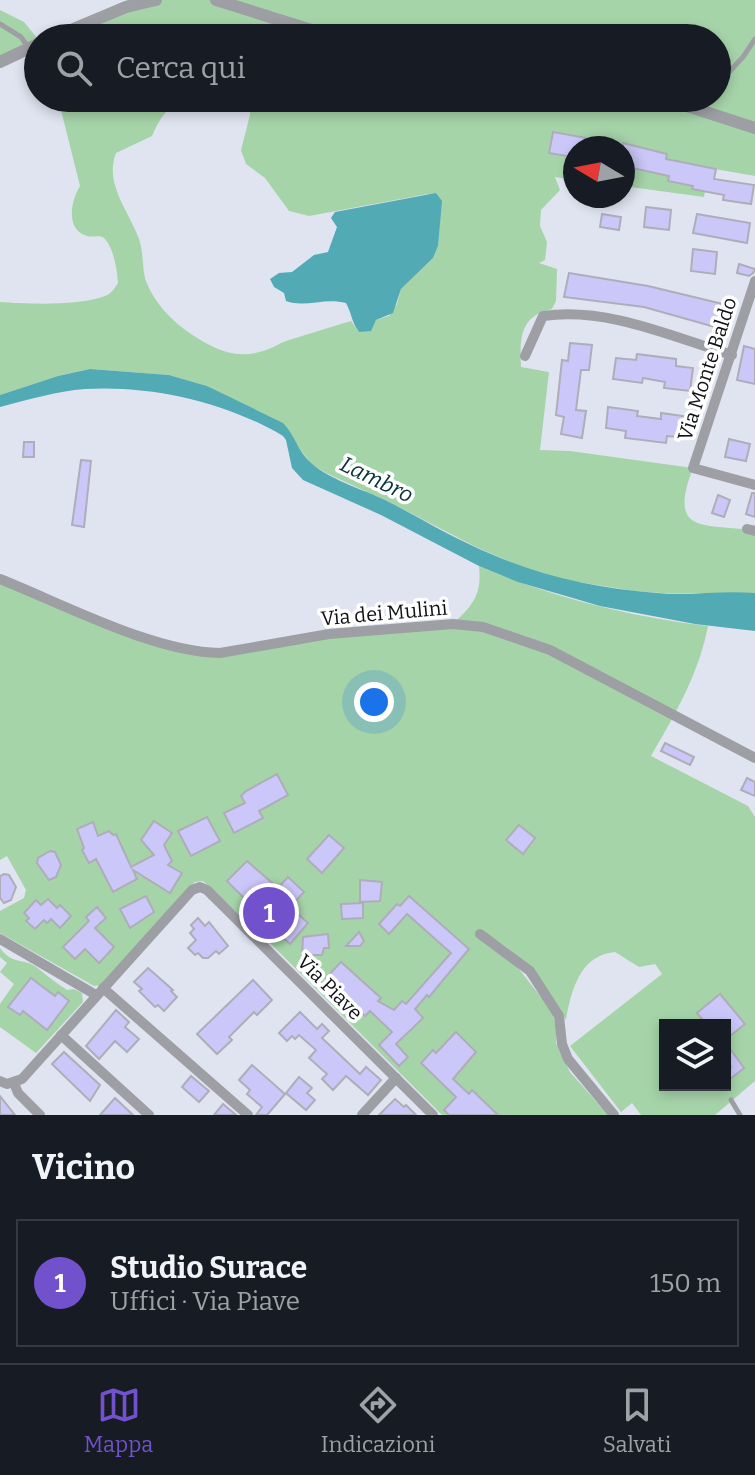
<!DOCTYPE html>
<html lang="it">
<head>
<meta charset="utf-8">
<style>
	:root { --surface:#171b24; --page:#242831; --text:#f1f3f6; --muted:#9ea1a6; --line:#363941; --accent:#7152cc }
	body { margin:0; font-family:Bitter,serif; background:var(--page); color:var(--text) }
	.controls { position:absolute; right:24px; bottom:24px; display:grid; overflow:hidden; border-radius:0px; box-shadow:0 4px 12px #0003 }
	.controls button { width:72px; height:72px; display:grid; place-items:center; padding:0; border:0; border-bottom:2px solid var(--line); background:var(--surface); color:var(--text); font:40px sans-serif }
	.compass { position:absolute; left:563px; top:136px; width:72px; height:72px; border-radius:50%; background:var(--surface); box-shadow:0 4px 12px #0003; rotate:280deg }
	.you { position:absolute; left:374px; top:702px; width:28px; height:28px; margin:-20px; border:6px solid #fff; border-radius:50%; background:#1a73e8; box-shadow:0 0 0 12px #1a73e833 }
	.badge { display:grid; place-items:center; width:52px; height:52px; border-radius:50%; background:var(--accent); color:#fff; font-size:26px; font-weight:700 }
	.pin { position:absolute; translate:-50% -50%; border:4px solid #fff; box-shadow:0 2px 8px #0006 }
	.list { margin:0; padding:0; list-style:none }
	h2 { display:flex; justify-content:space-between; align-items:center; height:104px; margin:0; padding:0 32px; font-size:34px }
	h2 small { font-size:26px; font-weight:400; color:var(--muted) }
	.list li { display:grid; grid-template-columns:52px 1fr auto; gap:24px; align-items:center; box-sizing:border-box; height:128px; margin:0 16px 16px; padding:0 16px; border:2px solid var(--line); border-radius:0px }
	.list b { display:block; font-size:30px; white-space:nowrap }
	.list p { margin:0; font-size:26px; white-space:nowrap; color:var(--muted) }
	.list em { font-size:26px; font-style:normal; color:var(--muted) }
	.icon { flex:none; width:44px; height:44px; fill:none; stroke:currentColor; stroke-width:2; stroke-linecap:round; stroke-linejoin:round }
	.map { position:relative; flex:none; width:755px; height:1115px; overflow:hidden }
	.search { position:absolute; background:var(--surface); box-shadow:0 4px 12px #0003; left:24px; right:24px; top:24px; height:88px; display:flex; align-items:center; gap:20px; box-sizing:border-box; padding:0 28px; border-radius:44px; color:var(--muted); font-size:30px }
	.sheet { height:248px; background:var(--surface) }
	nav { display:flex; justify-content:space-around; align-items:center; box-sizing:border-box; height:112px; border-top:2px solid var(--line); background:var(--surface); font-size:22px; color:var(--muted) }
	nav a { display:grid; justify-items:center; gap:4px }
	nav .on { color:var(--accent) }
	.map>svg:first-child { display:block }
	.green { fill:#a6d4a9; fill-rule:evenodd }
	.water { fill:#51aab4 }
	.building { fill:#cbc8f9; stroke:#aeadb9; stroke-width:2 }
	.lines { fill:none; stroke-linecap:round; stroke-linejoin:round }
	.service { stroke:#9e9fa4; stroke-width:5 }
	.minor { stroke:#9e9fa4; stroke-width:10 }
	.tertiary { stroke:#9e9fa4; stroke-width:12 }
	.labels { text-anchor:middle; stroke-width:7; stroke-linejoin:round; paint-order:stroke }
	.street-label { font-size:20px; fill:#0f1014; stroke:#fff }
	.water-label { font-size:22px; font-style:italic; fill:#063337; stroke:#fff }
</style>
</head>
<body>
<div class="map">
<svg width="755" height="1115" viewBox="0 0 755 1115">
	<rect width="100%" height="100%" fill="#e0e4f0"/>
	<g class="green">
		<path d="M127,0H755V124L668,98H717V38H351L323,27L337,38H43L42,36Z"/>
		<path d="M0,10L24,22L38,39L0,62Z"/>
		<path d="M58,98H186C169,104 159,119 152,136L116,153C104,184 129,211 139,239C144,254 142,270 146,281C153,300 168,317 184,329C208,346 233,361 263,351C271,349 278,344 286,341C307,334 329,328 351,321L359,332L376,320L389,316L397,304L401,289L433,258L438,246L440,216L428,194L309,216L289,211L265,178L246,164L241,150L250,115V98H651L755,128V176L709,168L704,197L623,186V148H575V180L555,177L560,190L541,210L540,226L547,242L545,260L539,263L557,269L556,301L552,309C519,316 520,339 521,367L549,372L540,450L570,451L693,468C666,538 708,522 755,531V593H661L634,591L566,580L522,567L476,547L391,503L326,473L311,464L297,445L257,412L207,386L169,375L90,369L58,376L0,395V302C28,304 79,306 105,296C111,294 114,289 118,283C117,270 114,249 105,239C100,234 93,238 87,236C65,230 71,200 80,186Z"/>
		<path d="M479,566C551,597 630,617 708,626C699,673 675,715 651,756L748,806L755,817V1081L715,1115H641L632,1103L621,1112L570,1046L662,974L655,964L639,967L615,952C580,955 571,991 566,1020C547,988 528,960 496,940L552,1011L556,1027V1043L570,1072L608,1115H442L272,945L203,881L195,882L102,985L94,986L0,933V911L24,898L26,890L7,856L0,860V583L106,623L203,652L453,624C473,605 482,595 479,566ZM665,1025H725V1085H665Z"/>
		<path d="M0,948C12,966 27,957 40,970C48,977 57,983 67,990L74,989L82,993L83,1002L36,1053L0,1027V1004L14,984L0,972L7,963L0,957Z"/>
	</g>
	<g class="water">
		<path d="M436,193L442,201L438,246L433,258L401,289L393,313L376,320L371,331L359,332C351,321 352,314 346,303C325,297 306,308 286,301L284,293L274,287L270,279L279,273L292,272L314,255L328,252L337,227L331,218L335,212Z"/>
		<path d="M90,369L169,375L207,386L283,423C295,435 298,452 311,463C333,482 367,490 393,504C425,521 457,540 491,554C543,577 600,589 657,593C690,596 722,590 755,593V631L695,624L600,606L518,582L479,566L381,515L303,480L292,468L286,440L283,436C226,402 151,385 85,389C57,391 27,400 0,407V395L58,376Z"/>
	</g>
	<g class="building">
		<path d="M553,132L620,144V148H575L573,157L549,153Z"/>
		<path d="M623,143L667,154L666,159L716,169L714,179L754,185L751,204L723,200L724,195L692,189L693,186L668,181L669,176L623,166Z"/>
		<path d="M646,207L671,210L669,230L644,227Z"/>
		<path d="M602,214L621,217L619,230L600,227Z"/>
		<path d="M697,214L750,223L747,243L693,233Z"/>
		<path d="M693,249L717,252L715,274L691,271Z"/>
		<path d="M739,264L755,269L753,273L749,276L737,273Z"/>
		<path d="M569,273L648,286L727,305L722,329L644,307L564,297Z"/>
		<path d="M570,343L592,345L589,370H581L576,410L586,411L582,438L561,434L564,417L556,415L562,360L568,361Z"/>
		<path d="M744,346L755,349V384L737,380Z"/>
		<path d="M637,354L676,359V366L693,368L690,391L664,388L665,382L643,378L642,383L613,379L616,358L636,360Z"/>
		<path d="M608,407L638,411L637,416L661,419V413L690,417L687,438L667,436L666,443L625,438L626,431L606,428Z"/>
		<path d="M729,439L750,444L746,461L725,457Z"/>
		<path d="M24,442H34V457H23Z"/>
		<path d="M81,460L91,461L84,527L72,525Z"/>
		<path d="M752,493H755V517L746,514Z"/>
		<path d="M718,495L730,500L724,517L712,513Z"/>
		<path d="M665,743L694,757L690,765L661,751Z"/>
		<path d="M277,774L288,795L259,811L263,818L234,833L224,813L245,803L241,796L246,791Z"/>
		<path d="M747,778L755,782V796L741,790Z"/>
		<path d="M207,817L220,841L191,856L178,831Z"/>
		<path d="M154,821L172,833L164,845L172,861L168,865L182,873L170,893L133,870L137,879L113,892L96,859L89,863L82,850L84,848L77,829L93,822L98,836L109,831L113,835L116,834L131,867L154,855L141,840Z"/>
		<path d="M519,825L535,838L523,854L506,840Z"/>
		<path d="M329,835L344,848L322,873L307,859Z"/>
		<path d="M50,851L55,852L61,865L56,877L49,880L37,863L38,858Z"/>
		<path d="M247,861L278,888L288,877L304,892L290,907L308,923L290,944L279,934L284,929L248,894L244,898L227,881Z"/>
		<path d="M4,874L9,875L16,887L11,900L4,903L0,898V876Z"/>
		<path d="M360,880L382,882L380,901L360,902Z"/>
		<path d="M146,896L154,912L130,928L120,909Z"/>
		<path d="M409,896L469,949L429,997L427,995L415,1009L423,1018L396,1044L408,1057L399,1066L379,1045L392,1032L370,1011L365,1016L326,978L341,962L381,998L378,1001L394,1010L402,1001L406,1004L451,953L407,914L389,934L379,924L397,904L400,906Z"/>
		<path d="M48,899L57,908L60,905L71,916L60,928L51,919L47,923L44,920L35,929L26,921L29,918L24,913L36,900L41,905Z"/>
		<path d="M363,903V918L342,919L341,904Z"/>
		<path d="M97,907L106,918L95,928L114,947L99,963L85,949L75,959L63,947L89,921L86,917Z"/>
		<path d="M198,918L205,926L209,922L228,946L219,954L216,951L208,958H203L198,953L195,955L188,948L196,940L190,933L194,929L191,925Z"/>
		<path d="M359,932L364,941L360,946H346Z"/>
		<path d="M328,934L329,948H324L322,955H313L314,964L304,962L302,957L303,937Z"/>
		<path d="M148,968L173,990L171,991L177,997L164,1011L158,1005L155,1007L139,991L142,989L134,982Z"/>
		<path d="M31,978L55,996L58,992L69,1001L47,1030L23,1011L20,1015L8,1007Z"/>
		<path d="M253,980L272,1000L257,1015L254,1012L229,1037L232,1040L217,1054L197,1034Z"/>
		<path d="M720,994L745,1024L725,1040V1025H707L697,1013Z"/>
		<path d="M116,1010L129,1022L125,1027L139,1039L127,1052L115,1041L99,1059L86,1046Z"/>
		<path d="M300,1012L317,1029L322,1024L329,1031L322,1038L360,1074L366,1067L381,1080L368,1095L346,1076L333,1090L322,1079L327,1074L309,1058L316,1050L299,1035L295,1039L292,1036L287,1041L279,1033Z"/>
		<path d="M456,1032L476,1052L453,1079L469,1094L472,1090L498,1115H449L444,1110L456,1097L421,1063L433,1050L436,1053Z"/>
		<path d="M725,1042L744,1068L725,1083V1072L731,1067L725,1059Z"/>
		<path d="M64,1052L100,1085L90,1101L52,1064Z"/>
		<path d="M252,1065L285,1094L267,1115H256L262,1107L247,1094L250,1090L239,1080Z"/>
		<path d="M191,1076L209,1091L199,1102L182,1087Z"/>
		<path d="M299,1077L312,1088L307,1093L315,1100L306,1110L286,1093Z"/>
		<path d="M0,1096L15,1115H0Z"/>
		<path d="M115,1098L133,1115H100Z"/>
		<path d="M395,1099L404,1107L406,1105L416,1115H379Z"/>
		<path d="M223,1104L236,1115H214Z"/>
	</g>
	<g class="lines">
		<g class="service">
			<path d="M0,24L21,37L28,47"/>
			<path d="M717,85L743,57L755,39"/>
			<path d="M731,1100L740,1115"/>
		</g>
		<g class="minor">
			<path d="M755,281L693,468L755,485"/>
			<path d="M525,356L543,316C608,307 670,336 732,355"/>
			<path d="M747,529L755,531"/>
			<path d="M0,579C63,604 153,652 220,653L329,634L453,624L483,627L550,650L755,758"/>
			<path d="M480,934L530,971L559,1016L562,1044L568,1059L614,1115"/>
			<path d="M0,939L96,995"/>
			<path d="M103,988L248,1115"/>
			<path d="M61,1035L149,1115"/>
			<path d="M0,1081L7,1084L22,1079L192,890L200,887L207,890L433,1115"/>
			<path d="M14,1083L18,1093L40,1115"/>
			<path d="M362,1115L396,1078"/>
		</g>
		<g class="tertiary">
			<path d="M216,0L337,38"/>
			<path d="M52,38L126,7L156,0"/>
			<path d="M0,62L38,44"/>
			<path d="M651,98L687,106L755,128"/>
		</g>
	</g>
	<g class="labels">
		<g class="street-label">
			<text transform="translate(707 369) rotate(-72)" y="7">Via Monte Baldo</text>
			<text transform="translate(384 613) rotate(-5)" y="7">Via dei Mulini</text>
			<text transform="translate(330 987) rotate(45)" y="7">Via Piave</text>
		</g>
		<g class="water-label">
			<text transform="translate(377 479) rotate(26)" y="8">Lambro</text>
		</g>
	</g>
</svg>
<div class="controls">
<button><svg class="icon" aria-label="layers" viewBox="0 0 24 24"><path d="M12 4l9 5-9 5-9-5zM3 14l9 5 9-5"/></svg></button>
</div>
<svg class="compass" viewBox="-18 -18 36 36"><path d="M0-13l5 13h-10z" fill="#e53935"/><path d="M0 13l5-13h-10z" fill="#9ea1a6"/></svg>
<div class="you"></div>
<div class="pin badge" style="left:269px;top:913px">1</div>
<div class="search"><svg class="icon" aria-label="search" viewBox="0 0 24 24"><circle cx="10" cy="10" r="6"/><path d="M15 15l6 6"/></svg>Cerca qui</div>
</div>
<section class="sheet">
<h2>Vicino<small></small></h2>
<ul class="list">
<li><span class="badge">1</span><div><b>Studio Surace</b><p>Uffici · Via Piave</p></div><em>150 m</em></li>
</ul>
</section>
<nav>
<a class="on"><svg class="icon" aria-label="map" viewBox="0 0 24 24"><path d="M3 6l6-2 6 2 6-2v14l-6 2-6-2-6 2zM9 4v14M15 6v14"/></svg>Mappa</a>
<a><svg class="icon" aria-label="directions" viewBox="0 0 24 24"><path d="M12 3l9 9-9 9-9-9zM9 14v-3h6M13 9l2 2-2 2"/></svg>Indicazioni</a>
<a><svg class="icon" aria-label="saved" viewBox="0 0 24 24"><path d="M7 4h10v16l-5-4-5 4z"/></svg>Salvati</a>
</nav>
</body>
</html>
